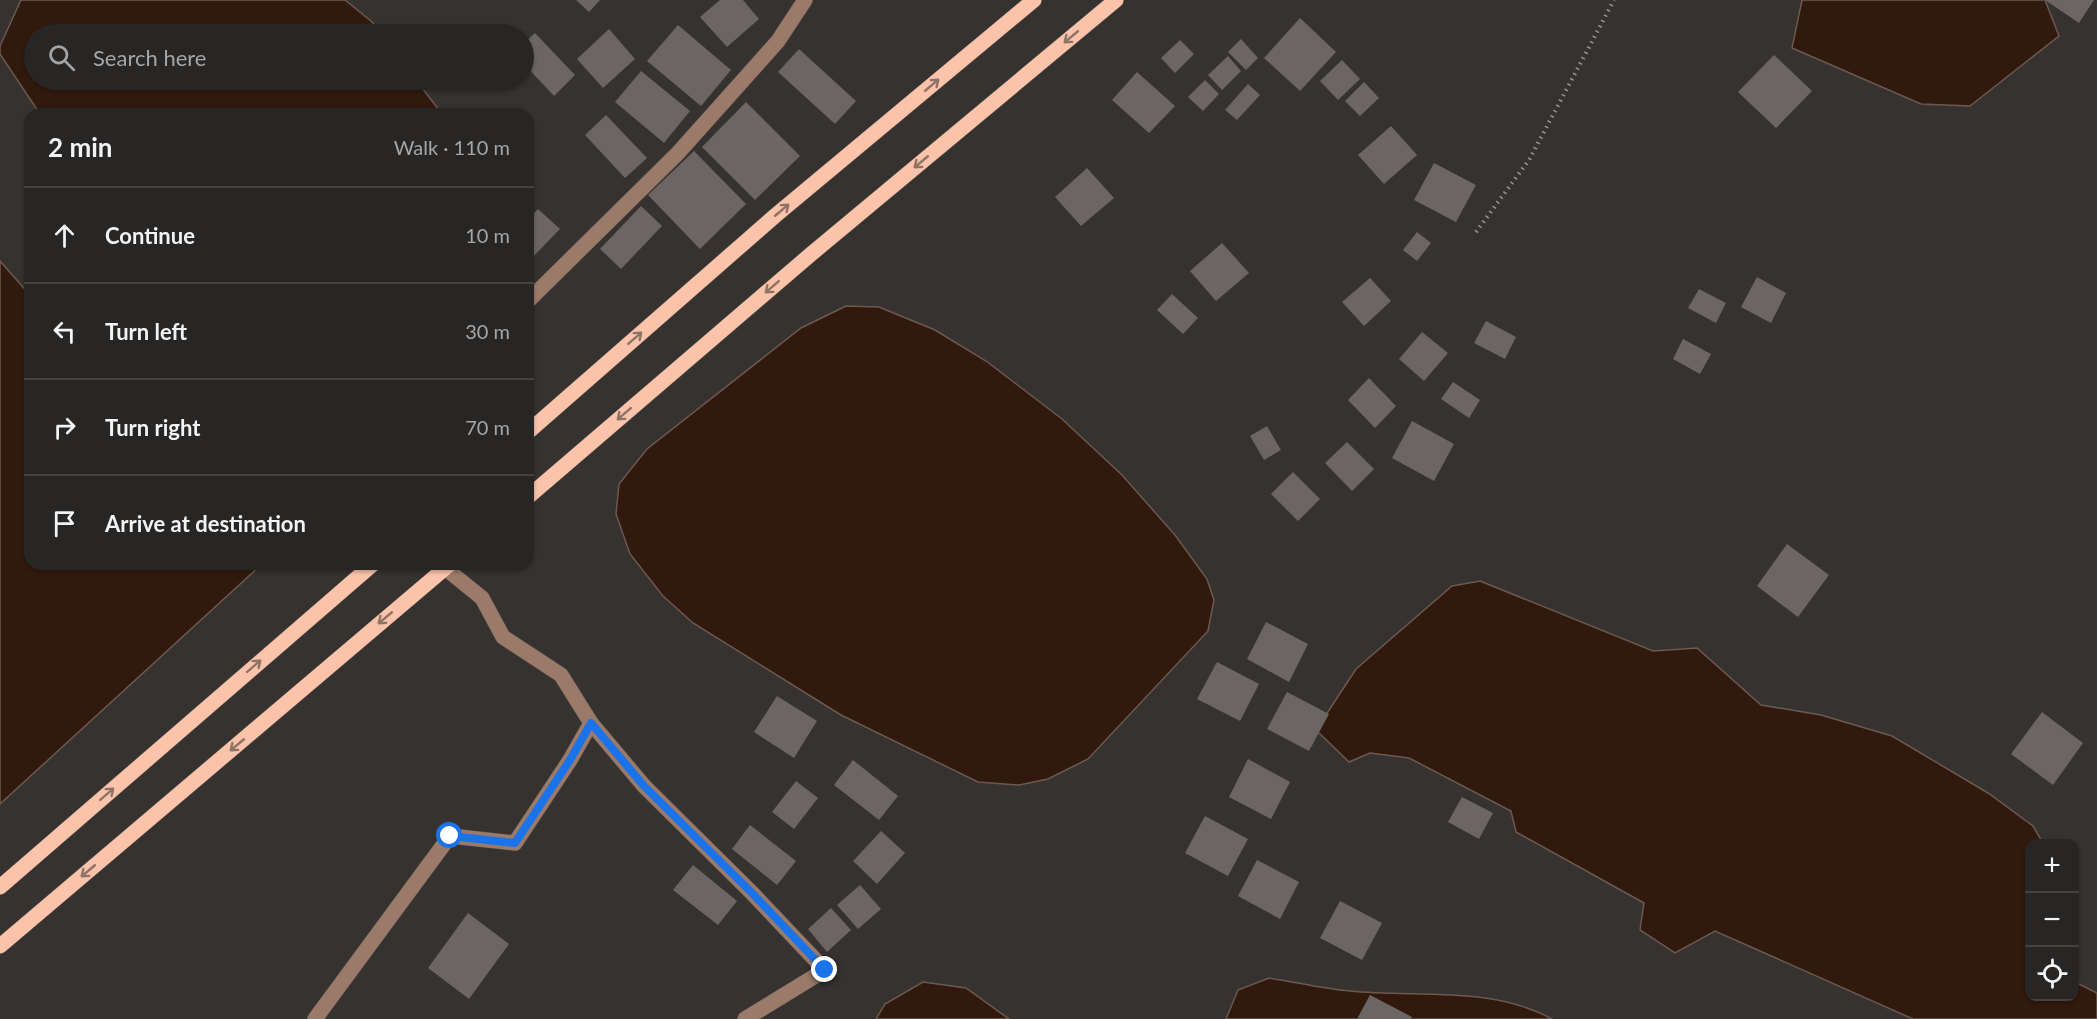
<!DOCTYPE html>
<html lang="en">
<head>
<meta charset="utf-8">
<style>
	:root { --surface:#282624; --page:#302e2c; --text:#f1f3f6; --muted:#a5a5a6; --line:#444341 }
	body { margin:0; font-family:Lato,sans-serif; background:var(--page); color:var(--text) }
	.controls { position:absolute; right:18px; bottom:18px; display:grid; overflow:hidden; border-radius:12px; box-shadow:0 2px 4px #0004 }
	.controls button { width:54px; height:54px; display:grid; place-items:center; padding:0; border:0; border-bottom:2px solid var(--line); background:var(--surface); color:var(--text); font:30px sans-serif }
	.stop { position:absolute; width:18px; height:18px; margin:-14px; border:4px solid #1a73e8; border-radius:50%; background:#fff }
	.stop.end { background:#1a73e8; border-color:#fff; box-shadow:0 2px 6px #0008 }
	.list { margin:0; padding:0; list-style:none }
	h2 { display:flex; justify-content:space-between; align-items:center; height:78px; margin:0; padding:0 24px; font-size:26px }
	h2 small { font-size:20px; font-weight:400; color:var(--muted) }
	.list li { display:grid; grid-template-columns:39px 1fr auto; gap:18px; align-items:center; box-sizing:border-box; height:96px; padding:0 24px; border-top:2px solid var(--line) }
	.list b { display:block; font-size:22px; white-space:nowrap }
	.list em { font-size:20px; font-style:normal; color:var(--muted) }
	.icon { flex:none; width:33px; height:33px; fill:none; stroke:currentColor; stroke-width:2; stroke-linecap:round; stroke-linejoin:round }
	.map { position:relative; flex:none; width:2097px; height:1019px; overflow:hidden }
	.search { position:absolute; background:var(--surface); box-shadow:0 2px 4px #0004; left:24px; top:24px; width:510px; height:66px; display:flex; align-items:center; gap:15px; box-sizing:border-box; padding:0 21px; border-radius:33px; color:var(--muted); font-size:22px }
	.panel { position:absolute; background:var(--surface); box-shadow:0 2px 4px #0004; left:24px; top:108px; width:510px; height:462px; border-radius:18px }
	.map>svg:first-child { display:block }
	.water { fill:#32190d; stroke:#6c5950; stroke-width:1.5 }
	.building { fill:#6b6664 }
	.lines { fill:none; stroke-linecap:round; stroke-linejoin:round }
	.minor-casing { stroke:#54504e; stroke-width:16 }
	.major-casing { stroke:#54504e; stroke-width:16 }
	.path { stroke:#999594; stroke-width:4; stroke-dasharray:1.5 4.5; stroke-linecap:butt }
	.minor { stroke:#9b7a6a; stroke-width:15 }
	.major { stroke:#fac3aa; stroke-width:15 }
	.oneway { stroke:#8e7367 }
	.route { stroke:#1a73e8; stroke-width:8 }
</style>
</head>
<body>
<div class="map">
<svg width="2097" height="1019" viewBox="0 0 2097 1019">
	<rect width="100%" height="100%" fill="#363230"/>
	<g class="water">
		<path d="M21,0H345L371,21L382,34H34V80H416L442,114H40L0,54V46Z"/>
		<path d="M1802,0H2045L2059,36L1970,106L1921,104L1792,48Z"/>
		<path d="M0,261L30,295V564H262L0,804Z"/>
		<path d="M846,306L879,307L935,330L986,361L1062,419L1122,475L1175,535L1207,579L1214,600L1208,631L1088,759L1048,779L1019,785L978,782L841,715L693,623L663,596L630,554L616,514L619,484L647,449L801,328Z"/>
		<path d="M1480,581L1653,651L1697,648L1761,705L1821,715L1892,736L1988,793L2033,826L2043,843L2030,844V934L2027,947L2029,950L2030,996H2074L2075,982L2097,993V1019H1913L1715,931L1675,953L1640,930L1644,903L1516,832L1511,811L1409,758L1370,753L1349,762L1316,730L1356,669L1452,586Z"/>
		<path d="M1269,978C1296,982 1323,989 1350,991C1417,998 1490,985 1552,1019H1226L1238,990Z"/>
		<path d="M923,982L966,988L1009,1019H876L885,1004Z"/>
	</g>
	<g class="building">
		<path d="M576,0H600L589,12Z"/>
		<path d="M720,0H743L759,19L727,47L700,17Z"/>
		<path d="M2045,0H2094L2079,23Z"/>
		<path d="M1300,18L1336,52L1300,91L1264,58Z"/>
		<path d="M678,25L731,70L701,106L647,61Z"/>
		<path d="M609,29L635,59L603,88L577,59Z"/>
		<path d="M535,33L575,75L554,96L524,64V43Z"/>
		<path d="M1241,39L1258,58L1246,70L1228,52Z"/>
		<path d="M1180,40L1194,54L1175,73L1161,58Z"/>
		<path d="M799,49L856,101L835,124L778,72Z"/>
		<path d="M1774,55L1812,91L1776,128L1738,92Z"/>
		<path d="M1228,56L1241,71L1222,90L1208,75Z"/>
		<path d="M1342,60L1360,79L1338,100L1320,81Z"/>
		<path d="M641,71L690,111L664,143L615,102Z"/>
		<path d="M1137,72L1175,106L1149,133L1112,100Z"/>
		<path d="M1205,80L1219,94L1203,111L1188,97Z"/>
		<path d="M1364,82L1379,98L1360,116L1345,101Z"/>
		<path d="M1248,84L1260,95L1237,120L1225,110Z"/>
		<path d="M746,102L800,156L755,200L702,147Z"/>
		<path d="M606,115L647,158L625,178L585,135Z"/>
		<path d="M1391,126L1417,155L1384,184L1358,155Z"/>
		<path d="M694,151L746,204L700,249L648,195Z"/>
		<path d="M1434,163L1476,185L1456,222L1414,200Z"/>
		<path d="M1087,168L1114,198L1081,226L1055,197Z"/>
		<path d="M641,206L662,226L621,269L600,249Z"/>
		<path d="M538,209L560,229L528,262V220Z"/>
		<path d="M1417,232L1431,243L1417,261L1403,250Z"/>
		<path d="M1222,243L1249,273L1216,301L1190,271Z"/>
		<path d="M1757,277L1786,293L1771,323L1741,307Z"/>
		<path d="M1370,278L1391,301L1364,326L1342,302Z"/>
		<path d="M1699,289L1726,303L1716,323L1688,308Z"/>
		<path d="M1172,294L1198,318L1183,334L1157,310Z"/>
		<path d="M1486,321L1516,337L1505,359L1474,343Z"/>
		<path d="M1422,332L1448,353L1424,381L1399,359Z"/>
		<path d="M1683,339L1711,354L1700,374L1673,359Z"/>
		<path d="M1369,378L1396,406L1375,428L1348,400Z"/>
		<path d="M1453,382L1480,400L1469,418L1441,399Z"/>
		<path d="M1412,421L1454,444L1434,481L1392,458Z"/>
		<path d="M1267,426L1281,450L1264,460L1250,436Z"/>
		<path d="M1347,442L1374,469L1352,491L1325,463Z"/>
		<path d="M1293,472L1320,499L1298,521L1271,494Z"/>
		<path d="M1787,544L1829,575L1798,617L1757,586Z"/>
		<path d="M1266,622L1308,644L1289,682L1247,659Z"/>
		<path d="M1217,662L1259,684L1240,721L1197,699Z"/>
		<path d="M1287,692L1329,714L1309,751L1267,729Z"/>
		<path d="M777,696L817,721L794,758L754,732Z"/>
		<path d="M2042,712L2083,743L2053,785L2011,754Z"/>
		<path d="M1248,759L1290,782L1271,819L1229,797Z"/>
		<path d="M853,760L898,796L879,820L834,785Z"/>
		<path d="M796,781L818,798L794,829L772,812Z"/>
		<path d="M1462,797L1493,813L1479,839L1448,822Z"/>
		<path d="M1205,816L1248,839L1228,876L1185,853Z"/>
		<path d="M750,825L796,861L777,885L732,849Z"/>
		<path d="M881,831L905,853L877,884L853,861Z"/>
		<path d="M1257,860L1299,882L1280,919L1238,896Z"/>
		<path d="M693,865L737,901L718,925L673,890Z"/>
		<path d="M860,885L881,909L858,929L837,905Z"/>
		<path d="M1340,901L1382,923L1362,960L1320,938Z"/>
		<path d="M831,908L851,930L827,952L808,929Z"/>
		<path d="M468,913L509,944L469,999L428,968Z"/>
		<path d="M1370,995L1412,1017L1411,1019H1357Z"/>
	</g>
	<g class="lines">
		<g class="minor-casing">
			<g id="minor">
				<path d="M528,301L678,153L778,41L805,0"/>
				<path d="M591,723L644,786L752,893L825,970L745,1019"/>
				<path d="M315,1019L450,836L515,843L570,760L591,723L561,675L503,637L482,598L445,568"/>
			</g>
		</g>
		<g class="major-casing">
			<g id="major">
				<path d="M528,432L776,215L1034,0"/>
				<path d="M528,497L810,255L1116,0"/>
				<path d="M0,887L373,564"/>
				<path d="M0,946L450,564"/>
			</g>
		</g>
		<path class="path" d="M1476,232L1529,160L1614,0"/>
		<use href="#minor" class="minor"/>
		<use href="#major" class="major"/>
	</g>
	<defs><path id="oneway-shaft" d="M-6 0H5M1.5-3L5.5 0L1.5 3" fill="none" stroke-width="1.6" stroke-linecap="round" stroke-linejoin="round" transform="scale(1.5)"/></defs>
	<g class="oneway">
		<use href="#oneway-shaft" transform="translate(1071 37) rotate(140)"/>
		<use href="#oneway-shaft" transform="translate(932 85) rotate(-40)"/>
		<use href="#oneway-shaft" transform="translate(921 162) rotate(140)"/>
		<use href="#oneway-shaft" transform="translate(782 210) rotate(-40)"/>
		<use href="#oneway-shaft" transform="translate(772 287) rotate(139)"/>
		<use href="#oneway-shaft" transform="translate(635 338) rotate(-41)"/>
		<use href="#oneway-shaft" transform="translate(624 414) rotate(139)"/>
		<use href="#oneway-shaft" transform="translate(385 618) rotate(140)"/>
		<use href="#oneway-shaft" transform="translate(254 666) rotate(-41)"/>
		<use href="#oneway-shaft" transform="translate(237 745) rotate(140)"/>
		<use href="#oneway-shaft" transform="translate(107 794) rotate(-41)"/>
		<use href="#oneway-shaft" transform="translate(88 871) rotate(140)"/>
	</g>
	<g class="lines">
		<path class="route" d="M450,836L515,843L570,760L591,723L644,786L752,893L825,970"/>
	</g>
</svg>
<div class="controls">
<button>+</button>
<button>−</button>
<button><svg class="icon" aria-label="locate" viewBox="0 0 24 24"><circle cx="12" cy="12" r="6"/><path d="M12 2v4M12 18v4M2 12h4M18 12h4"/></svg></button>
</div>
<div class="stop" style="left:450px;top:836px"></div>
<div class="stop end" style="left:825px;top:970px"></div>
<div class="search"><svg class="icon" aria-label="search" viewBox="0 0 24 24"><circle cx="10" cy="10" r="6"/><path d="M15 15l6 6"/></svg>Search here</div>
<section class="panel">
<h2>2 min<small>Walk · 110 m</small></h2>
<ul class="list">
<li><svg class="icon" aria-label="ahead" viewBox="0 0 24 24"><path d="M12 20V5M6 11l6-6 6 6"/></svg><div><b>Continue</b></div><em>10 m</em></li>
<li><svg class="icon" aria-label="left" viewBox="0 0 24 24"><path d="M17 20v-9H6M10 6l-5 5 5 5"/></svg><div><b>Turn left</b></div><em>30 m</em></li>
<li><svg class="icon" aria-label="right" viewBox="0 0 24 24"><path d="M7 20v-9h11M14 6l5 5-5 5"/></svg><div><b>Turn right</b></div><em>70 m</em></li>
<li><svg class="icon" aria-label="arrive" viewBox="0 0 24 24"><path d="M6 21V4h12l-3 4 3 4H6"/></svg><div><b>Arrive at destination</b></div></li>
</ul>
</section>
</div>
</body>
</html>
